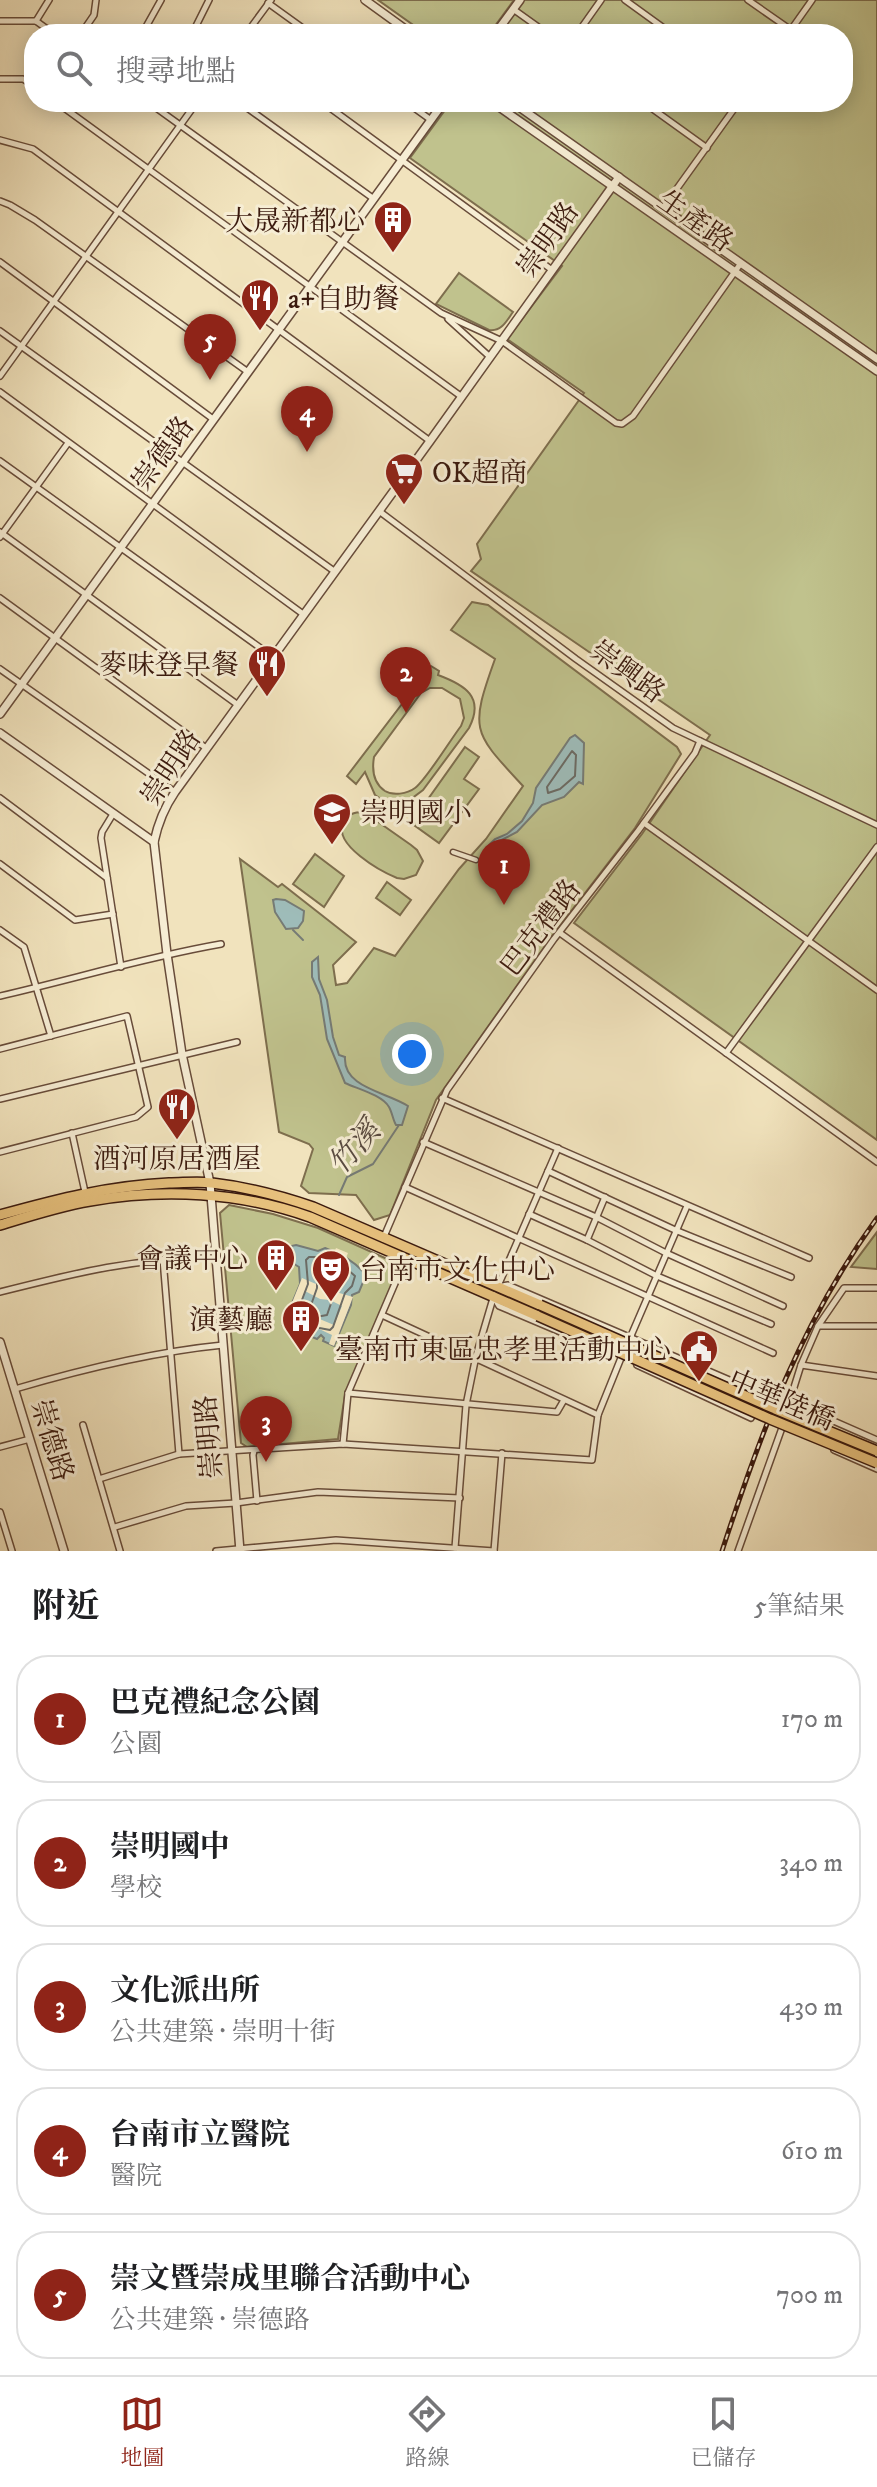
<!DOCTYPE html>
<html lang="zh-TW">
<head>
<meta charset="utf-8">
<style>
	:root { --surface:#fff; --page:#f2f2f2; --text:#202124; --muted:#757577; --line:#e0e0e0; --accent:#8f2418 }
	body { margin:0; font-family:"IM FELL DW Pica","Noto Serif TC",serif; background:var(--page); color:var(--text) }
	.you { position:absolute; left:412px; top:1054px; width:28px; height:28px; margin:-20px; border:6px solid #fff; border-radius:50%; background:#1a73e8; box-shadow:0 0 0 12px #1a73e833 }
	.badge { display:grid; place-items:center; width:52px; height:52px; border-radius:50%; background:var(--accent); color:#fff; font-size:26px; font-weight:700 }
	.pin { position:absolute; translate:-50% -66px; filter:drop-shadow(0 2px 4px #0008) }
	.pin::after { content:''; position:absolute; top:42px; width:28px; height:24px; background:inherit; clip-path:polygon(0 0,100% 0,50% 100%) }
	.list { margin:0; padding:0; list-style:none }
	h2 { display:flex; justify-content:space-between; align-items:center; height:104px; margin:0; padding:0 32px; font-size:34px }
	h2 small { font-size:26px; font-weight:400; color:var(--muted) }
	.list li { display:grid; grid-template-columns:52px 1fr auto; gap:24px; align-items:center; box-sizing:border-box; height:128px; margin:0 16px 16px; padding:0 16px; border:2px solid var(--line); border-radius:32px }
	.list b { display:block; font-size:30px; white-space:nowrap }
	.list p { margin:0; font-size:26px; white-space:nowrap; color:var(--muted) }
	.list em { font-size:26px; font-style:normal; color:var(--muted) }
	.icon { flex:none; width:44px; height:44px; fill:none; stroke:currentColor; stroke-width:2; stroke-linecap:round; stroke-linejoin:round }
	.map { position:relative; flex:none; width:877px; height:1551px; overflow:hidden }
	.search { position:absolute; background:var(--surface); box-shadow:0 4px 20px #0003; left:24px; right:24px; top:24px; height:88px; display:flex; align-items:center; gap:20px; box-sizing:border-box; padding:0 28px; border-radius:32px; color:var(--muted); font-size:30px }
	.sheet { height:824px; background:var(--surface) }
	nav { display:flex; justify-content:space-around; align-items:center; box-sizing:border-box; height:112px; border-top:2px solid var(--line); background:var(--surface); font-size:22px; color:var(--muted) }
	nav a { display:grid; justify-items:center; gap:4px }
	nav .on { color:var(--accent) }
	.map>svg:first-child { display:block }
	.green { fill:#c0c28d; stroke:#7e6e4e; stroke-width:2; fill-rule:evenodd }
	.water { fill:#9ebcb9; stroke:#767b75; stroke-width:2 }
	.pier { fill:#f1e3bd; fill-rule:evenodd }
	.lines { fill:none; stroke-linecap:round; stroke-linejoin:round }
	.shore { stroke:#6c6b64; stroke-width:2 }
	.stream { stroke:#767b75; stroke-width:2 }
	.pedestrian-casing { stroke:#684c3a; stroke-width:7 }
	.minor-casing { stroke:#684c3a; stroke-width:8 }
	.tertiary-casing { stroke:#684c3a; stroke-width:10 }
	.primary-casing { stroke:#3b1a0e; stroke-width:12 }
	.pedestrian { stroke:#f6edd4; stroke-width:4 }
	.minor { stroke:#f6edd4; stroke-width:5 }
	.tertiary { stroke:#f6edd4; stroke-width:7 }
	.primary { stroke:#e8c27e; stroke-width:9 }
	.rail-casing { stroke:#3b1a0e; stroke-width:5 }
	.rail { stroke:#f6edd4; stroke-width:2; stroke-dasharray:6; stroke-linecap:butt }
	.primary-bridge-casing { stroke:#3b1a0e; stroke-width:12; stroke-linecap:butt }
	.primary-bridge { stroke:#e8c27e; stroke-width:9 }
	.labels { text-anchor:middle; stroke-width:6; stroke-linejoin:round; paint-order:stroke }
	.poi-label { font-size:28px; fill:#3b1a0e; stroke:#f6edd4; text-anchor:end }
	.street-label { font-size:28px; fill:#3b1a0e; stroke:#f6edd4 }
	.water-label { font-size:30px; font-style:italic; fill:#594b41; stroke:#f6edd4 }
</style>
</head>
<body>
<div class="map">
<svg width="877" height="1551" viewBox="0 0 877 1551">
	<rect width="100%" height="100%" fill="#f1e3bd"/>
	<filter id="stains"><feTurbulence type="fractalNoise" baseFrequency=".0025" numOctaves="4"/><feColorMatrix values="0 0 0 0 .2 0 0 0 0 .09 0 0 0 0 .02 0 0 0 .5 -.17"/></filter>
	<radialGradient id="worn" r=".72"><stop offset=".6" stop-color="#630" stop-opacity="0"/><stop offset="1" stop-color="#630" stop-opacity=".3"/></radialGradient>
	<g class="green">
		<path d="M378,0H514L489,34H426Z"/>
		<path d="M524,0H877V1140L574,923L642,834L710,735L471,571L481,559L477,544L584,393L507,339L562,266L410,158L451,102H843V34H499Z"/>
		<path d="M459,273L513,312C507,320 502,332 489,330L436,304Z"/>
		<path d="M472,602L488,605L677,747L681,754L635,828L555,932L436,1100L390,1215L374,1220L356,1195L309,1193L301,1186L313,1149L309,1144L279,1132L240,859L278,887L282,884L356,942L333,965L336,985L347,983L374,948L395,956L459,869L486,839L523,786C473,732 469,731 495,659L451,630Z"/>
		<path d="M431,666L439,671L438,675C465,685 485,697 469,728L423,790L407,802L392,804L381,799L375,795L365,772L356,784L347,776ZM430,688H442L460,699L464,718L461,726C451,739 426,780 415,788C407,794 393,796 385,791C373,783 372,769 374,757L421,693Z"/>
		<path d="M465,747L479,757L464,779L479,789L439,843L411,823Z"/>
		<path d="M364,812L411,845L417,850L423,861L416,875L404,879L397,878C380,871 334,845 343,824C347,814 354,812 364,812Z"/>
		<path d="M315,854L344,876L324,907L293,884Z"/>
		<path d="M387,882L411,900L400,915L376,898Z"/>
		<path d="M229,1205L273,1214L318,1228L394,1262L398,1272L345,1395L338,1439L247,1447L241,1443L220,1213Z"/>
		<path d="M877,1232V1269L851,1267Z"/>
	</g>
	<g class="water">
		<path d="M575,735L584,743L583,784L579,782L564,797L542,805L517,832L486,848L495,839L507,834L522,821L533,803L536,788L570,738Z"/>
		<path d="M276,899L285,900L304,911L303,921L298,928L286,929L275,912L273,900Z"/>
		<path d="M318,957L319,979L327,1000L333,1037L339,1055L345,1057C343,1088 387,1092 408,1106L402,1125H396C393,1120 392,1112 389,1107C382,1095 358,1089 345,1083L327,1039L320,995L312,977V962Z"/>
		<path d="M296,1245L318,1251L325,1248C342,1255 355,1261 366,1275L359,1292L352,1295L351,1305L334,1346L323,1341L324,1338L321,1335L317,1339L298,1331L300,1327L297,1324L293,1328L283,1325L300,1284L299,1267L286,1259L287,1247Z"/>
	</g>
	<path class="pier" d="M336,1248L348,1253L335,1284L336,1292L353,1297L334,1346L329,1344L332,1335L317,1328L313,1337L304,1333L308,1324L293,1318L288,1327L283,1325L302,1278L316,1284L323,1279ZM305,1291L320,1299L330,1300L342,1306L334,1325L298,1310Z"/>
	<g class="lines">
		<g class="shore">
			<path d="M572,751L576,755L575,776L560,789L548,793L547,787Z"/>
			<path d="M326,1257L340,1263L355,1276L352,1286L345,1293L333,1327L330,1330L309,1326L297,1313L308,1284L306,1260L309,1257Z"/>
			<path d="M326,1268L341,1275L342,1279L336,1289L327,1315L316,1317L310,1308L317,1288V1271Z"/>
		</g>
		<g class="stream">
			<path d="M293,930L303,940"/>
			<path d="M339,1195L347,1177L373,1164L399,1125"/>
		</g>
		<g class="pedestrian-casing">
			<path id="pedestrian" d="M453,852L476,860"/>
		</g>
		<g class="minor-casing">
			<g id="minor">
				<path d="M625,0L672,34"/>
				<path d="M748,0L791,30"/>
				<path d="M268,3L311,34"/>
				<path d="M513,9L548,34"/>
				<path d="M0,21H36L54,34"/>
				<path d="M36,21L49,0"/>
				<path d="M81,34L94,15L96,0"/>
				<path d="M142,34L161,0"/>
				<path d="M192,34L209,0"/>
				<path d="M246,34L271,0"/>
				<path d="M577,34L601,0"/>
				<path d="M788,34L812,0"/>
				<path d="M0,79H23L34,86"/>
				<path d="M56,102L462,397"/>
				<path d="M148,102L441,313L502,341L616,423L622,424L633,416L741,263"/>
				<path d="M239,102L374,199"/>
				<path d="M322,102L552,270"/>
				<path d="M406,102L431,120"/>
				<path d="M643,102L707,148"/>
				<path d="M0,140L33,149L430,441"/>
				<path d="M0,201L10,205L35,220L248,372"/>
				<path d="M663,208L739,102"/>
				<path d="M0,262L213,419"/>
				<path d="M448,319L490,357"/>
				<path d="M0,331L334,571"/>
				<path d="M0,376L197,102"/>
				<path d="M0,392L303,614"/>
				<path d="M0,461L273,657"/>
				<path d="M379,511L576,659L673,728L877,825"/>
				<path d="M0,532L238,705"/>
				<path d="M0,537L68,443"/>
				<path d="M0,598L206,748"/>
				<path d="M0,669L175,792"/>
				<path d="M0,798L107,878"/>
				<path d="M113,814L102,832L101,838L121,967"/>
				<path d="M644,823L877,990"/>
				<path d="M0,864L75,920L113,914"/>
				<path d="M0,930L24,947L51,1036"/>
				<path d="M560,933L877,1162"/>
				<path d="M0,996C74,979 146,957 221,944"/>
				<path d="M0,1049L127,1016L148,1107L136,1117L0,1152"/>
				<path d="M726,1053L877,847"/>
				<path d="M442,1098L809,1258"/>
				<path d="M0,1099L237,1042"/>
				<path d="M72,1133L85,1192"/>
				<path d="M423,1142L596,1217L666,1253L783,1306"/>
				<path d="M548,1171L675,1230L791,1277"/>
				<path d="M405,1187L773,1353"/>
				<path d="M529,1214L587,1240L657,1276L771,1324"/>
				<path d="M383,1239L447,1090L554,939L638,831L695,753L700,741"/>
				<path d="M587,1240L605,1197"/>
				<path d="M163,1259L179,1454"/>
				<path d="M498,1286L558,1148"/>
				<path d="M502,1286L508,1285L762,1394L751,1418L637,1365"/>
				<path d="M0,1292C75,1273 138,1257 216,1258"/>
				<path d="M496,1301L499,1306L610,1353"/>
				<path d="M382,1315L598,1415"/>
				<path d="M818,1326H877"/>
				<path d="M630,1338L687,1206"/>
				<path d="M801,1365L877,1376"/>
				<path d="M15,1389C83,1369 152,1352 223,1345"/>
				<path d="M348,1393L557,1412L564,1400"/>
				<path d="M788,1401L877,1440"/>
				<path d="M785,1416L801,1365L818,1326L844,1288H877"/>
				<path d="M83,1425L120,1551"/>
				<path d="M343,1444L348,1393L405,1260"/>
				<path d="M0,1447L30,1439"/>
				<path d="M834,1450L877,1469"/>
				<path d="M254,1451L253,1455L257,1501"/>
				<path d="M99,1479L179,1454L343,1444L592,1460L598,1415L621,1358"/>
				<path d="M0,1512L12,1551"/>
				<path d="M115,1527L186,1506L236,1503L318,1492L460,1498"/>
				<path d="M455,1548L466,1405L476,1356L494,1295"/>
				<path d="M216,1551L336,1540L494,1551"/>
				<path d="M494,1551L502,1453"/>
				<path d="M738,1551L783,1425"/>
			</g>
		</g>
		<g class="tertiary-casing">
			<g id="tertiary">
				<path d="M365,0L412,34"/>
				<path d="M495,34L520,0"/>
				<path d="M492,102L877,371"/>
				<path d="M512,102L877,359"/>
				<path d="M0,714L444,102"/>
				<path d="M0,733L154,842"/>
				<path d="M0,1342L64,1551"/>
				<path d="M240,1551L210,1183L182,1054L167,954L154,842C158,823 164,808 175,792L430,441L619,177"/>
			</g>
		</g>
		<g class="primary-casing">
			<g id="primary">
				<path d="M0,1215C58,1199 108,1186 169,1183C183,1183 198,1181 212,1183C246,1187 281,1196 313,1207L540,1305"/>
				<path d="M0,1225C29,1216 60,1206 90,1201C163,1188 240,1192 310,1217L538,1316"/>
			</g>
		</g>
		<use href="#pedestrian" class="pedestrian"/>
		<use href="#minor" class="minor"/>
		<use href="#tertiary" class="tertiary"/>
		<use href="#primary" class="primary"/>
		<g class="rail-casing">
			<path id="rail" d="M722,1551C762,1429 801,1323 877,1218"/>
		</g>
		<use href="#rail" class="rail"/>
		<g class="primary-bridge-casing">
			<g id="primary-bridge">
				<path d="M540,1305L775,1409L877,1451"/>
				<path d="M538,1316L770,1419L877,1463"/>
			</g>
		</g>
		<use href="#primary-bridge" class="primary-bridge"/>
	</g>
	<defs>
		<g id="building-pin" transform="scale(2)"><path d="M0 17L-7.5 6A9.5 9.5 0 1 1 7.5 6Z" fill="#8f2418" stroke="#f6edd4"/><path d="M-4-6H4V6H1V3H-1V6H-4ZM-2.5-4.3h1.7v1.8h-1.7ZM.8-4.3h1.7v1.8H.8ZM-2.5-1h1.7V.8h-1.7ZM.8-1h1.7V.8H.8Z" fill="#fff"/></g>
		<g id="restaurant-pin" transform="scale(2)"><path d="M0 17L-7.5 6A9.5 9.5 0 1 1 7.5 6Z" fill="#8f2418" stroke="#f6edd4"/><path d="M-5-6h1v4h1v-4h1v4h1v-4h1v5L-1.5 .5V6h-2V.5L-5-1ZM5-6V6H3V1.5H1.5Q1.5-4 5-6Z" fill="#fff"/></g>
		<g id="supermarket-pin" transform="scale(2)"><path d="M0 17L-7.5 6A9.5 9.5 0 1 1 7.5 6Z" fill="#8f2418" stroke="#f6edd4"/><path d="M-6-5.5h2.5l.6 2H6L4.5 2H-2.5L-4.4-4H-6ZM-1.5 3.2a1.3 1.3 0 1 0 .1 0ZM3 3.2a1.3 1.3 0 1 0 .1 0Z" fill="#fff"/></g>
		<g id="school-pin" transform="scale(2)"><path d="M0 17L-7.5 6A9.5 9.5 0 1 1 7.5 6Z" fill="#8f2418" stroke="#f6edd4"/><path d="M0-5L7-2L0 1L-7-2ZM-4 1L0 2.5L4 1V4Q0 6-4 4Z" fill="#fff"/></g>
		<g id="theatre-pin" transform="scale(2)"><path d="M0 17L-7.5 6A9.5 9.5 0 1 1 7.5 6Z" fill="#8f2418" stroke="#f6edd4"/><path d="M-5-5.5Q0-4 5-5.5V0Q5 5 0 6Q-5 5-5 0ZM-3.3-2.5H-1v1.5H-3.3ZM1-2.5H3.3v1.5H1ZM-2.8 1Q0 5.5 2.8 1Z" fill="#fff"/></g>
		<g id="civic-pin" transform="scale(2)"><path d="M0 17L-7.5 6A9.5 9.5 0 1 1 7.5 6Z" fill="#8f2418" stroke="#f6edd4"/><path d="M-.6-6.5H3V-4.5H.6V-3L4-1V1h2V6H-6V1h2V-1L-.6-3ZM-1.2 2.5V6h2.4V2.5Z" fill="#fff"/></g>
	</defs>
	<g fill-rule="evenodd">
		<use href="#building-pin" x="393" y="220"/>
		<use href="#restaurant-pin" x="260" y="298"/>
		<use href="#supermarket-pin" x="404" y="472"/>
		<use href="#restaurant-pin" x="267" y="664"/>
		<use href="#school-pin" x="332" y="812"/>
		<use href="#restaurant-pin" x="177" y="1107"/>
		<use href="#building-pin" x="276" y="1258"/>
		<use href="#theatre-pin" x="331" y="1269"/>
		<use href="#building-pin" x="301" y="1319"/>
		<use href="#civic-pin" x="699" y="1349"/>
	</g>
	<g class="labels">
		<g class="poi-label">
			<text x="365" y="230">大晟新都心</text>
			<text x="288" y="308" text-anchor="start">a+自助餐</text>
			<text x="432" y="482" text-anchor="start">OK超商</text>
			<text x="239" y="674">麥味登早餐</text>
			<text x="360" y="822" text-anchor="start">崇明國小</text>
			<text x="177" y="1168" text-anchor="middle">酒河原居酒屋</text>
			<text x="248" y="1268">會議中心</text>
			<text x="359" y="1279" text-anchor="start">台南市文化中心</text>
			<text x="273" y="1329">演藝廳</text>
			<text x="671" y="1359">臺南市東區忠孝里活動中心</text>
		</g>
		<g class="street-label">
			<text transform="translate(696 220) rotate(35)" y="10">生產路</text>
			<text transform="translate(547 239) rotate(-55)" y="10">崇明路</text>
			<text transform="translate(162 453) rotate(-54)" y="10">崇德路</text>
			<text transform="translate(628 671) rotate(36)" y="10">崇興路</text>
			<text transform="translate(170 767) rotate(-57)" y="10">崇明路</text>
			<text transform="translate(540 927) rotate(-53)" y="10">巴克禮路</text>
			<text transform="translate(782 1399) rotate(23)" y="10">中華陸橋</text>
			<text transform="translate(208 1437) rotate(-95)" y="10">崇明路</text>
			<text transform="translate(53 1440) rotate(73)" y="10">崇德路</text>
		</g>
		<g class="water-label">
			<text transform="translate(354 1147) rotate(-48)" y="10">竹溪</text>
		</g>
	</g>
	<rect width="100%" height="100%" filter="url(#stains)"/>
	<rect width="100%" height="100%" fill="url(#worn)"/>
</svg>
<div class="you"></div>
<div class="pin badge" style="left:504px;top:905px">1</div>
<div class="pin badge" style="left:406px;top:713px">2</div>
<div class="pin badge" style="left:266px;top:1462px">3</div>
<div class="pin badge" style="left:307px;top:452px">4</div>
<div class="pin badge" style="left:210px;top:380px">5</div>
<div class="search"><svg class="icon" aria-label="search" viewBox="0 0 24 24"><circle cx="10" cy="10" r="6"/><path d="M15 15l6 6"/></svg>搜尋地點</div>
</div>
<section class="sheet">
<h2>附近<small>5筆結果</small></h2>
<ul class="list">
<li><span class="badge">1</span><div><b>巴克禮紀念公園</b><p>公園</p></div><em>170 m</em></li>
<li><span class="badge">2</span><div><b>崇明國中</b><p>學校</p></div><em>340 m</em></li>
<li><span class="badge">3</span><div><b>文化派出所</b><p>公共建築 · 崇明十街</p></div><em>430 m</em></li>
<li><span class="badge">4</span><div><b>台南市立醫院</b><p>醫院</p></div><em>610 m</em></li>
<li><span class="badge">5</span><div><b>崇文暨崇成里聯合活動中心</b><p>公共建築 · 崇德路</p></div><em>700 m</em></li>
</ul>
</section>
<nav>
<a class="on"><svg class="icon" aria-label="map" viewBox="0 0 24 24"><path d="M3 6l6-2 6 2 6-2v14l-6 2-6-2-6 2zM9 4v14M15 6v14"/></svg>地圖</a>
<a><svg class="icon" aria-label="directions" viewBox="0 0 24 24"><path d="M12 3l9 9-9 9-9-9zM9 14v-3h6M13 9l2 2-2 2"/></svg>路線</a>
<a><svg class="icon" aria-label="saved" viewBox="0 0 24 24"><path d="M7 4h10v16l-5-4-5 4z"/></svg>已儲存</a>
</nav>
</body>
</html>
